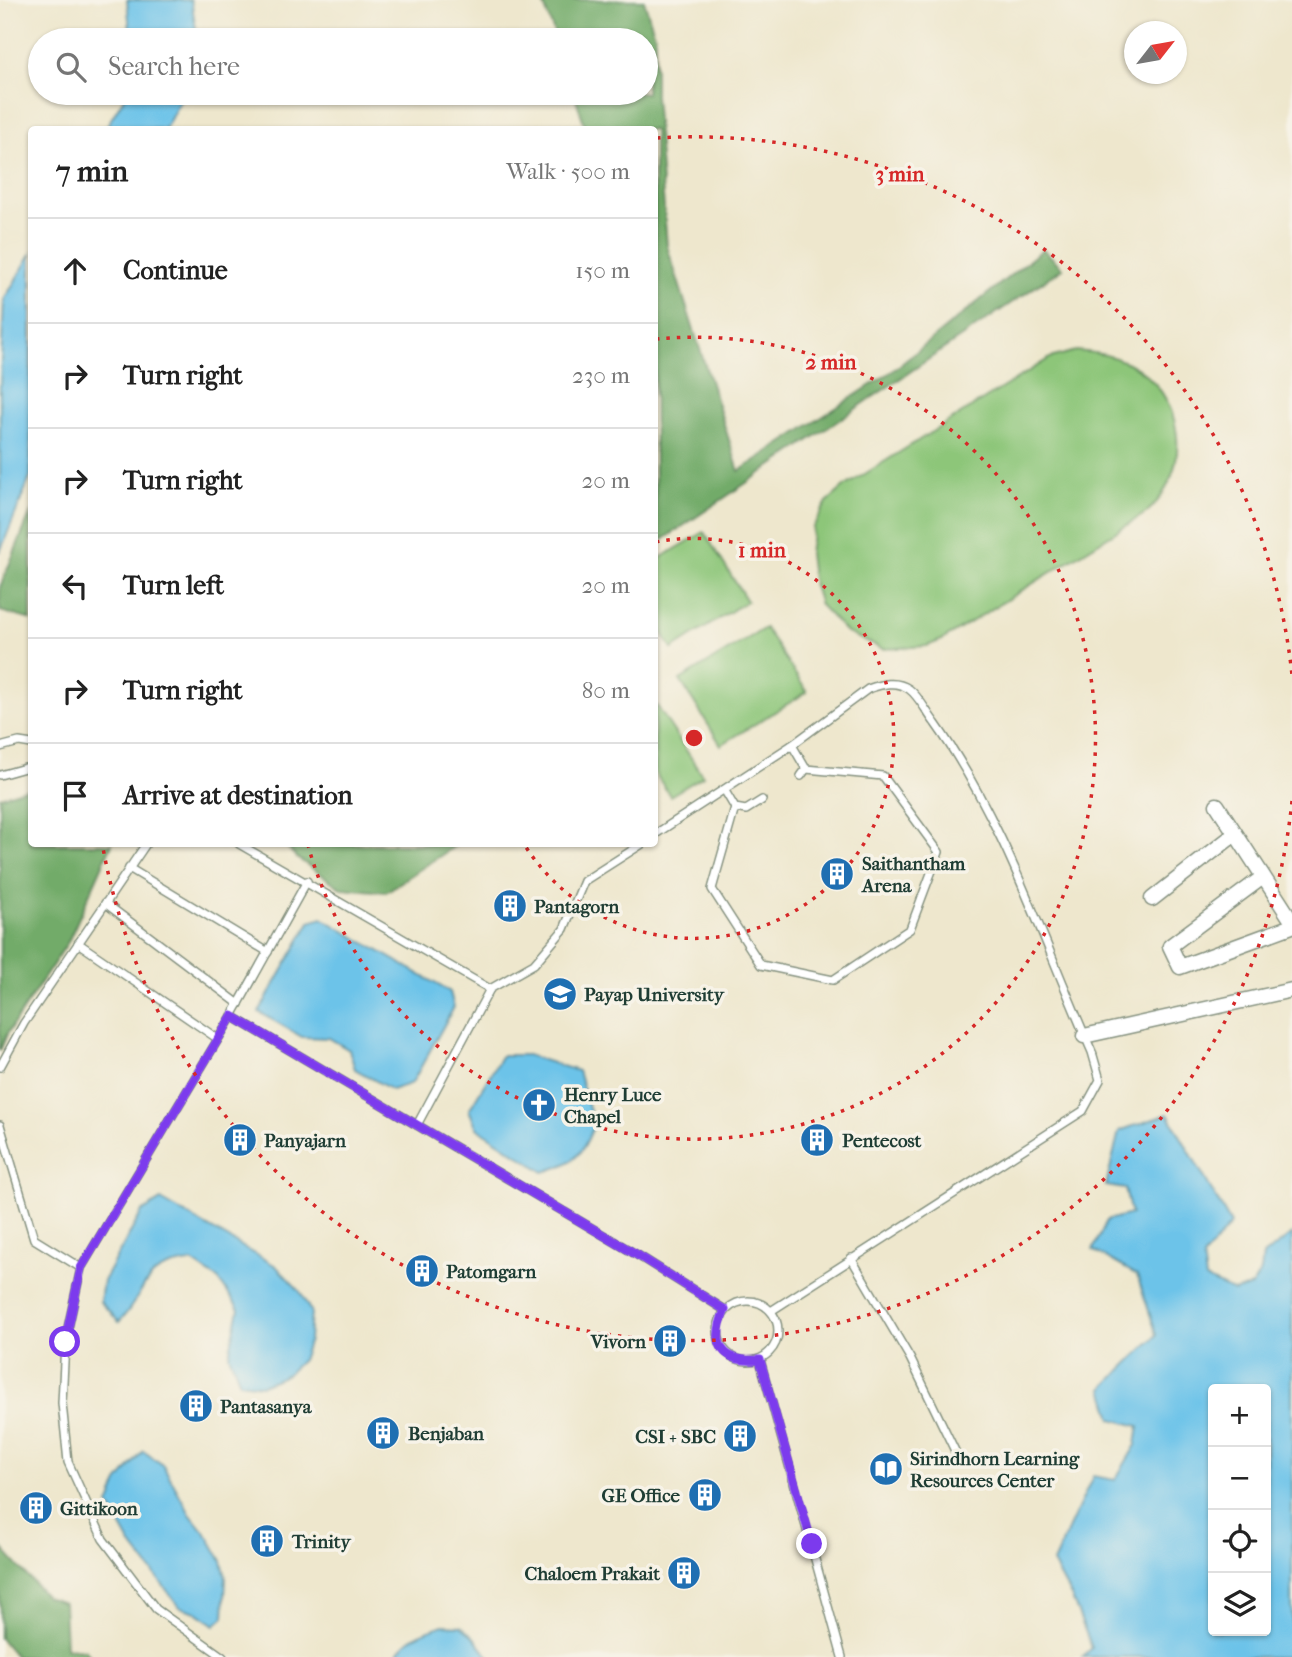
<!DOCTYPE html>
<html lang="en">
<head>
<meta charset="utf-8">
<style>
	:root { --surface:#fff; --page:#f6f6f6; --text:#222; --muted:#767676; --line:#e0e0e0 }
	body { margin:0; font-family:"IM FELL French Canon",serif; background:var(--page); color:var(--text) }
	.controls { position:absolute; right:21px; bottom:21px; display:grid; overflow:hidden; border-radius:7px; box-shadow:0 2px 5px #0004 }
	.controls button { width:63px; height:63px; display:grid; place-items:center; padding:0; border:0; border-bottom:2px solid var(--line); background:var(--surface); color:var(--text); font:35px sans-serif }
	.compass { position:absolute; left:1124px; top:21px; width:63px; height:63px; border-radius:50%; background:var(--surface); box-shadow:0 2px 5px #0004; rotate:59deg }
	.stop { position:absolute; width:21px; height:21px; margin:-16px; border:5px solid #7c3aed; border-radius:50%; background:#fff }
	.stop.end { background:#7c3aed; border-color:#fff; box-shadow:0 2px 7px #0008 }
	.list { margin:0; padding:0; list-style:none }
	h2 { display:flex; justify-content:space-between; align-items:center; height:91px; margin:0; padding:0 28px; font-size:30px }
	h2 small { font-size:23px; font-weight:400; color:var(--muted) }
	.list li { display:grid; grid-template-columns:46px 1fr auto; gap:21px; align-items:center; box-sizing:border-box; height:105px; padding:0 28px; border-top:2px solid var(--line) }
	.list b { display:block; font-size:26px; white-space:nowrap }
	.list em { font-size:23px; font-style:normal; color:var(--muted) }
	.icon { flex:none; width:38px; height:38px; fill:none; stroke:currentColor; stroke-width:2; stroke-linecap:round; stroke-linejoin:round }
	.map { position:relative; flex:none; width:1292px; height:1657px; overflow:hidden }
	.search { position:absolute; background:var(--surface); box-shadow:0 2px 5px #0004; left:28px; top:28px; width:630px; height:77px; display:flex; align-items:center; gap:18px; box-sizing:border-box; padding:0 24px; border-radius:38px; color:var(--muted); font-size:26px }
	.panel { position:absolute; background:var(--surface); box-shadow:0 2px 5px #0004; left:28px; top:126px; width:630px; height:721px; border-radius:7px }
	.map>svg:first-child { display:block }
	.green { fill:#8dc679; stroke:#568256; stroke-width:2 }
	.forest { fill:#72ab69; stroke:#48744e; stroke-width:2 }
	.water { fill:#6cc3e9; stroke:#46808e; stroke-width:2; fill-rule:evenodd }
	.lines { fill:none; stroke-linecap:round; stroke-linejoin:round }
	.service-casing { stroke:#869280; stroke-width:10 }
	.minor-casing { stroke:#869280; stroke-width:17 }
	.service { stroke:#fff; stroke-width:7 }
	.minor { stroke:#fff; stroke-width:14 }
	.route { stroke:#7c3aed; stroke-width:9 }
	.ring { fill:none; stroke:#d62828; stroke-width:3.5; stroke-dasharray:3.5 7 }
	.labels { text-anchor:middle; stroke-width:7; stroke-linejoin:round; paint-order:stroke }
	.poi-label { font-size:19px; font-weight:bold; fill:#1f3d34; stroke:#f7f3e8; text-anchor:start }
	.centre { fill:#d62828; stroke:#f7f3e8; stroke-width:3.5 }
	.ring-label { font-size:21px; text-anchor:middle; font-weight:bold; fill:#d62828; stroke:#f7f3e8; stroke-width:7; stroke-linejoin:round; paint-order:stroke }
</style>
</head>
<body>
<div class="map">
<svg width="1292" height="1657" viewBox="0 0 1292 1657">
	<rect width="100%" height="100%" fill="#f7f3e8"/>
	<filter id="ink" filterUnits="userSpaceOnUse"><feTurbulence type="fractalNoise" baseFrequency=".0143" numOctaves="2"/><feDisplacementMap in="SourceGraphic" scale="14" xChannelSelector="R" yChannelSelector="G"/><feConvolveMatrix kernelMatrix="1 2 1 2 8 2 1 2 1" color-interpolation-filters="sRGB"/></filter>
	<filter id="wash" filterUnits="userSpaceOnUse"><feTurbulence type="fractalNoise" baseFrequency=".00686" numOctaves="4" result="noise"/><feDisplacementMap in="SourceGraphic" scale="28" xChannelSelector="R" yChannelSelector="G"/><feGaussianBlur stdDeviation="1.57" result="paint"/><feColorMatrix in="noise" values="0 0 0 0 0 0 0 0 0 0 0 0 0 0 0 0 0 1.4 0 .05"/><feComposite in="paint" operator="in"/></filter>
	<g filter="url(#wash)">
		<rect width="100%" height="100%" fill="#eee7cd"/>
		<g class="green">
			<path d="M1076,351C1094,352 1112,355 1128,363C1186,392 1194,472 1146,513L942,640L927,646L883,649L847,633L820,605L812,579L809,553L813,527L827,502L844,487L1050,358Z"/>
			<path d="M704,532L747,601L672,649L655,620V561Z"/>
			<path d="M765,628L807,692L721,745L680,680Z"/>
			<path d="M657,706L703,776L670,796L655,773L654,708Z"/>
		</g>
		<g class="forest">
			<path d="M542,0H644L655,36V96L667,246L739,471L894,370L1043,249L1063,268L655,545L654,130L586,129L574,93H646V40H557Z"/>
			<path d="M31,512V620L0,611V587Z"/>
			<path d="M31,787L32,844H112L68,942L7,1034L0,1051V797Z"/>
			<path d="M284,844H458L386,892L341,888L297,858Z"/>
			<path d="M0,1546L46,1597L64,1603L66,1648L85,1650L91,1657H16L0,1638Z"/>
		</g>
		<g class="water">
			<path d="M127,0H191L198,40H131Z"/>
			<path d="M127,93H184L165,129H105Z"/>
			<path d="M31,254V475L0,552V386L4,300Z"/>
			<path d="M322,918L450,992L454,1007L412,1083L392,1090L355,1069L349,1050L329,1038L302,1037L259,1012L310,922Z"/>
			<path d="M502,1055H527L578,1071L594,1125C580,1157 578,1161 544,1172L477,1128L469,1110Z"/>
			<path d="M1168,1114L1231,1224L1203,1257L1206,1279L1234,1292L1252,1286L1261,1271L1263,1256L1292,1234V1657H1082L1092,1648L1072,1598L1053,1563L1093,1476L1115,1480L1136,1445L1139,1426L1112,1419L1103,1388L1157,1335L1137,1275L1093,1250L1107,1220L1131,1214L1125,1189L1106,1186L1119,1131ZM1266,1389V1631H1213V1389Z"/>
			<path d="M161,1200L276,1266L299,1290L311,1312L309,1340L302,1360L286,1375L262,1385L240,1382L229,1355L239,1309L219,1280L192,1262C138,1268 149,1290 119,1322L100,1302L103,1281L142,1212Z"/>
			<path d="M143,1451L163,1465L190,1514L209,1538L222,1561L226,1577L224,1617L215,1625L196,1612L180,1607L130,1543L109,1505L118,1482Z"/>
			<path d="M443,1625L461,1626L472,1635L489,1657H395C408,1636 421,1633 443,1625Z"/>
		</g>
	</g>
	<g filter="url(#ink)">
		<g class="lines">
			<g class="service-casing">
				<g id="service">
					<path d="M792,745L806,769L801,776"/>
					<path d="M0,747L19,742L32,744"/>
					<path d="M0,775L32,766"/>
					<path d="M725,791L735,808L746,810L762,800"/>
					<path d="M735,808L712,889L761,965L833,980L910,929L939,852L883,776L806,769"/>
					<path d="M654,835L792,745L868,689C882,684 896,680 909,689C919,696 927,713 935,723C1004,820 1044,944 1092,1052L1100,1080L1083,1111L771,1311"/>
					<path d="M239,844L490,989"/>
					<path d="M129,868L268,952"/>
					<path d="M105,903L239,1004"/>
					<path d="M78,943L218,1039"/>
					<path d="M232,1016L639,1256L725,1310"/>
					<path d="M0,1067L24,1023L146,844"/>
					<path d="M0,1125L34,1239L81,1268"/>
					<path d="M417,1125L490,989L534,964L564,929L584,881L642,844"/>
					<path d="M851,1258L910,1358L957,1455"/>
					<circle cx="748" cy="1331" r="30"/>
					<path d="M760,1360L842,1657"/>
					<path d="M223,1657L156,1609L103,1539L68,1462L62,1403L65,1342L81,1268L232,1016L307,881"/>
				</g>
			</g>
			<g class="minor-casing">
				<g id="minor">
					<path d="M1217,805L1292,921"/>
					<path d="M1263,877L1170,946L1180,967L1292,926"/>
					<path d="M1152,899L1235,834"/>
					<path d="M1084,1036L1292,990"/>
				</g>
			</g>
			<use href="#service" class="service"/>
			<use href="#minor" class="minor"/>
		</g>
	</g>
	<g class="lines" filter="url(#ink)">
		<path class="route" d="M65,1342L81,1268L232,1016L639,1256L725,1310C710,1345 722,1363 760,1360L812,1544"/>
	</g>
	<g class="ring">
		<path d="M656 542A200 200 0 1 1 524 844"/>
		<path d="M656 339A401 401 0 1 1 308 845"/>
		<path d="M1292 801A601 601 0 0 1 103 848M657 138A601 601 0 0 1 1292 675"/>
	</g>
	<defs>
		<g id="building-disc" transform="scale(1.75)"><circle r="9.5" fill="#1f6fb2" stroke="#f7f3e8"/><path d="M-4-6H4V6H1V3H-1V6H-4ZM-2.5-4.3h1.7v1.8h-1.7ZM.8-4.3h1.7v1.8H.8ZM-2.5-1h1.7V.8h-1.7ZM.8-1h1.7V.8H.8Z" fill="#fff"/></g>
		<g id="university-disc" transform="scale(1.75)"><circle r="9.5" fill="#1f6fb2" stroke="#f7f3e8"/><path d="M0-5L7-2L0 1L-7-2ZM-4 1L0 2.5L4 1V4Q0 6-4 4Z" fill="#fff"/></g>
		<g id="church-disc" transform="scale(1.75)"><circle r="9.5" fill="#1f6fb2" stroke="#f7f3e8"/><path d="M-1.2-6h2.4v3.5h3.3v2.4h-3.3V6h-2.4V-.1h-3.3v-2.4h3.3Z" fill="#fff"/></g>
		<g id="library-disc" transform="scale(1.75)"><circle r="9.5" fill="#1f6fb2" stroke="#f7f3e8"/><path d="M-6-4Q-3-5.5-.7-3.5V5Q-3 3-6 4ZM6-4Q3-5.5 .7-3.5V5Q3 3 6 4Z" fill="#fff"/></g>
	</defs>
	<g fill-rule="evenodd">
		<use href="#building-disc" x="837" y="874"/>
		<use href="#building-disc" x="510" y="906"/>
		<use href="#university-disc" x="560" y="994"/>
		<use href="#church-disc" x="539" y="1105"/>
		<use href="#building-disc" x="240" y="1140"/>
		<use href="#building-disc" x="817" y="1140"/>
		<use href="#building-disc" x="422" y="1271"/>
		<use href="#building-disc" x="670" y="1341"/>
		<use href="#building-disc" x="196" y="1406"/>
		<use href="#building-disc" x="383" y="1433"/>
		<use href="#building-disc" x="740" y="1436"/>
		<use href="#library-disc" x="886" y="1469"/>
		<use href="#building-disc" x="705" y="1495"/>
		<use href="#building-disc" x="36" y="1508"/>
		<use href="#building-disc" x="267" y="1541"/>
		<use href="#building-disc" x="684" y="1573"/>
	</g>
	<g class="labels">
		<g class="poi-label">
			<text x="862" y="870">Saithantham<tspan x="862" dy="22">Arena</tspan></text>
			<text x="534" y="913">Pantagorn</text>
			<text x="584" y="1001">Payap University</text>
			<text x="564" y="1101">Henry Luce<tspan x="564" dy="22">Chapel</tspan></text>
			<text x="264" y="1147">Panyajarn</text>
			<text x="842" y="1147">Pentecost</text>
			<text x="446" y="1278">Patomgarn</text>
			<text x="646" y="1348" text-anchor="end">Vivorn</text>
			<text x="220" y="1413">Pantasanya</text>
			<text x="408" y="1440">Benjaban</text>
			<text x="716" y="1443" text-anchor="end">CSI + SBC</text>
			<text x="910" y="1465">Sirindhorn Learning<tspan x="910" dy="22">Resources Center</tspan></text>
			<text x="680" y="1502" text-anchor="end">GE Office</text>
			<text x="60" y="1515">Gittikoon</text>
			<text x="292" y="1548">Trinity</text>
			<text x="660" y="1580" text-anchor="end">Chaloem Prakait</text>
		</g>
	</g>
	<circle cx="694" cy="738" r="10" class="centre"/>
	<g class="ring-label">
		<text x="900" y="181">3 min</text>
		<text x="831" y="369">2 min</text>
		<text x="762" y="557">1 min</text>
	</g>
</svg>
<div class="controls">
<button>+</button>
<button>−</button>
<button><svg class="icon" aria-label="locate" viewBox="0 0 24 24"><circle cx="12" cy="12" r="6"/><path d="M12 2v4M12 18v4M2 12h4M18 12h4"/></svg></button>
<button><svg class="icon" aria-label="layers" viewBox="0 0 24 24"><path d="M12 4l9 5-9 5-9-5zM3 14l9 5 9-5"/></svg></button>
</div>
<svg class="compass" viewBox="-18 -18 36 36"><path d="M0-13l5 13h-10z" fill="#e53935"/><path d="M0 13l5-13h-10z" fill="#767676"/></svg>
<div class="stop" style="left:65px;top:1342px"></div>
<div class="stop end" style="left:812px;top:1544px"></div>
<div class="search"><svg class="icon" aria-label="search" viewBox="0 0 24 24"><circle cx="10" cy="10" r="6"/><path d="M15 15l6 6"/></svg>Search here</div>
<section class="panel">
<h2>7 min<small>Walk · 500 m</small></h2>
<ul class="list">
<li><svg class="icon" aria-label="ahead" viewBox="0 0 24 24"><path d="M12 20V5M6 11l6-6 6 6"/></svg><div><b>Continue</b></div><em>150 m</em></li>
<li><svg class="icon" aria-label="right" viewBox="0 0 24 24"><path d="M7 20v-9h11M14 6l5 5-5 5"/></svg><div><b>Turn right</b></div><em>230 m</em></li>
<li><svg class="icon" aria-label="right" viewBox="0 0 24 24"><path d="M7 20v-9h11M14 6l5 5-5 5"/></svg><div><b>Turn right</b></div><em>20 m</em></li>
<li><svg class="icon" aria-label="left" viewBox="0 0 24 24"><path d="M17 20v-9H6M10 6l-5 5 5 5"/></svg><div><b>Turn left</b></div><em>20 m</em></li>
<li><svg class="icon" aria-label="right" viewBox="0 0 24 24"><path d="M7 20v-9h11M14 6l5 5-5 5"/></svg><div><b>Turn right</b></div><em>80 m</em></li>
<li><svg class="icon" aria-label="arrive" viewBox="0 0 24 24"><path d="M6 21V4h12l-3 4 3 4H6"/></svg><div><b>Arrive at destination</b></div></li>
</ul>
</section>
</div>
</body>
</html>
